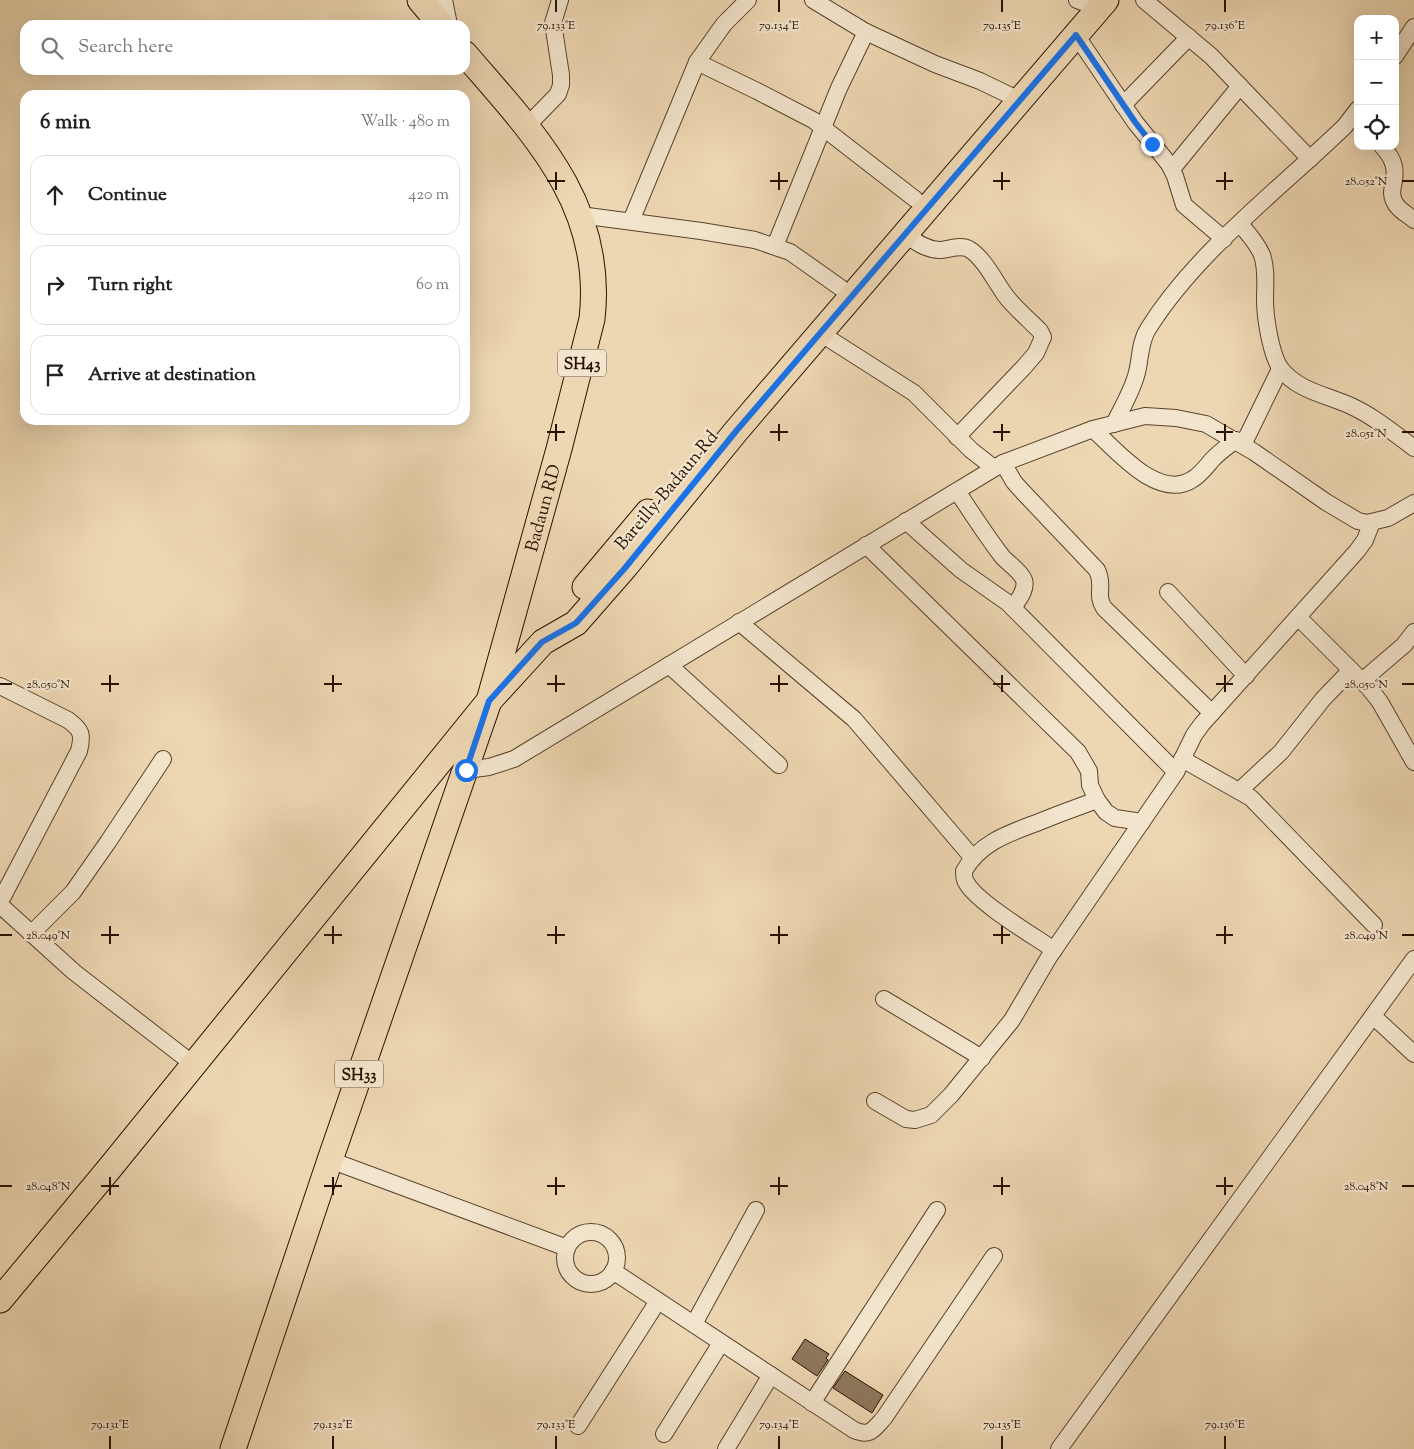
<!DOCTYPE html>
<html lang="en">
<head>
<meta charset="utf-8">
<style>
	:root { --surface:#fff; --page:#f6f6f6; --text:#222; --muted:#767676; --line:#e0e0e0 }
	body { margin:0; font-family:"Sorts Mill Goudy",serif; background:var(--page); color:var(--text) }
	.controls { position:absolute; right:15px; top:15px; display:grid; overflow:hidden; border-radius:10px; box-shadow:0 5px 20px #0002 }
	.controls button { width:45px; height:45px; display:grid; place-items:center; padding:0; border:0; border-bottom:1px solid var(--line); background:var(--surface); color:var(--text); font:25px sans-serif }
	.stop { position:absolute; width:15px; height:15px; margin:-11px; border:4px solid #1a73e8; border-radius:50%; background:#fff }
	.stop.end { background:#1a73e8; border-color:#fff; box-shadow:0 1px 5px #0008 }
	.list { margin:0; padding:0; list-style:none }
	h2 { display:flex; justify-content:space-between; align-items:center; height:65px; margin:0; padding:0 20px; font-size:21px }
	h2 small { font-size:16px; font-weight:400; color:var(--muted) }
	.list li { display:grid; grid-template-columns:32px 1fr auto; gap:15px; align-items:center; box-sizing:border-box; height:80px; margin:0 10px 10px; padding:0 10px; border:1px solid var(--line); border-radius:15px }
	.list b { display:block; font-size:19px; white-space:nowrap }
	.list em { font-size:16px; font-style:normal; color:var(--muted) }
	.icon { flex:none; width:28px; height:28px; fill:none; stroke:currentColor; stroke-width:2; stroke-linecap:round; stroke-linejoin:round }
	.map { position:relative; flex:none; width:1414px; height:1449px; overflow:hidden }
	.search { position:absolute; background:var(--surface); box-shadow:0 5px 20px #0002; left:20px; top:20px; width:450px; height:55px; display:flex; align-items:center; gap:12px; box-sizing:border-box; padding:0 18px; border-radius:15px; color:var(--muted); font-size:19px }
	.panel { position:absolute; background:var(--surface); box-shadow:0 5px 20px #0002; left:20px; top:90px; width:450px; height:335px; border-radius:15px }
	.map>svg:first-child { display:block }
	.building { fill:#8e785d; stroke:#281100 }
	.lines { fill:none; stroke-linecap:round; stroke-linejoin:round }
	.minor-casing { stroke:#59422c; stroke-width:18 }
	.tertiary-casing { stroke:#59422c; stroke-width:22 }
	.primary-casing { stroke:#281100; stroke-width:27 }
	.minor { stroke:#f3e5cd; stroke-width:16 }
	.tertiary { stroke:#f3e5cd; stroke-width:20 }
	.primary { stroke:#edd7b2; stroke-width:25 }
	.route { stroke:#1a73e8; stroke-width:6 }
	.ticks { fill:none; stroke:#281100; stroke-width:2 }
	.labels { text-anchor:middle; stroke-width:4.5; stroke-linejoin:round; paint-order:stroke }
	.shield { fill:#f3e5cd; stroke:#65513e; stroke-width:1 }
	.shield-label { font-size:16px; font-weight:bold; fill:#281100 }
	.street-label { font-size:18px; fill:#281100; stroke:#f3e5cd }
	.ticks-label { font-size:12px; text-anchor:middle; fill:#281100; stroke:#f3e5cd; stroke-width:4.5; stroke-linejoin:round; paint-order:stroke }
</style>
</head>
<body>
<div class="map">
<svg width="1414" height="1449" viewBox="0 0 1414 1449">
	<rect width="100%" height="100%" fill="#edd7b2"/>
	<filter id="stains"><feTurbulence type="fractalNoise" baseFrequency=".004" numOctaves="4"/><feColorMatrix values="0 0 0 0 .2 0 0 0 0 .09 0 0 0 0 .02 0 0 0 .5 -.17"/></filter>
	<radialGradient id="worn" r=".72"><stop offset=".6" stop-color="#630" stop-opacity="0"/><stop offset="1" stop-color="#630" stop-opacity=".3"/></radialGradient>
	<g class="building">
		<path d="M805,1339L829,1354L826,1358L828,1360L817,1376L792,1359Z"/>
		<path d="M845,1371L883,1395L872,1413L833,1388Z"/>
	</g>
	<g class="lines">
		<g class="minor-casing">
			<g id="minor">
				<path d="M813,0L866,32L935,64L980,81L1009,95"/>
				<path d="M1077,0L1099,8"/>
				<path d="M1144,0L1211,56L1310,159"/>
				<path d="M1076,35L1135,122L1169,164L1175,176L1184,205L1224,239"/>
				<path d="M1395,56L1414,27"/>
				<path d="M697,62L757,91L813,120L915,199"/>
				<path d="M1123,105L1189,37"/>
				<path d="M527,126L558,94L561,85V75L553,23L560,0"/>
				<path d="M1382,146C1394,159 1397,169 1393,186C1392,191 1391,195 1394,201C1397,209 1407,214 1414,220"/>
				<path d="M1172,169L1240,86"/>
				<path d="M580,215L701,231L755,240L790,252L841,288"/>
				<path d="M631,221L697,62L724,24L748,0"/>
				<path d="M1240,224C1248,233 1257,243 1262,255C1267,269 1265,285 1265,300C1265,317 1271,356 1281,369C1298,391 1327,395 1351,406C1373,416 1394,433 1414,448"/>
				<path d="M905,233C915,242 925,249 939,250C948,250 960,244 969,249C984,258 995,281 1005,295C1015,308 1028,319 1040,331L1043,337L1036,353L1024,367L957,437"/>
				<path d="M775,246L839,88L866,32"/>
				<path d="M820,333L914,393L971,450L994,468"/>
				<path d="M1114,424C1122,408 1131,393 1136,376C1141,360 1139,343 1148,329C1196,252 1280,189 1345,126L1358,109"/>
				<path d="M1093,429C1116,450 1159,502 1193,479C1201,474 1206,467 1212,460C1219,452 1228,446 1236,440"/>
				<path d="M1243,445L1280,369"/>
				<path d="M1003,463L1014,482L1023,492L1097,570C1105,586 1095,594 1104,608L1212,713"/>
				<path d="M957,491C971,512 985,534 1001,555C1007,563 1020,570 1024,580C1027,590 1018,600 1013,608"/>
				<path d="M906,521L961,570L1008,603L1176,772"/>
				<path d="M866,545L1078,752L1089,771L1090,785L1097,800L1106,812L1115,818L1142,822"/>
				<path d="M1168,592L1246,676"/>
				<path d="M1298,617L1369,688L1380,702L1414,762"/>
				<path d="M739,622L854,719L972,857"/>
				<path d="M669,665L779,765"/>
				<path d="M1362,681L1404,645L1414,632"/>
				<path d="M0,686L68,720C82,730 83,735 79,751L0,902"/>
				<path d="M1182,759L1251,798L1374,925"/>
				<path d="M466,770L489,767L514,759L1003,463L1093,429L1145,416L1176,418L1206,424L1254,452L1326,502L1358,521L1367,523L1388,518L1414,503"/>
				<path d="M1239,791L1281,752L1323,699L1351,670"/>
				<path d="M0,905L74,972L193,1064"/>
				<path d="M31,934L73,892L108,842L163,759"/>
				<path d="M1054,950C1034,936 976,902 966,882C964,879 964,875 964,871C980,842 1010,833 1039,822C1058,814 1078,807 1097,800"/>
				<path d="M884,999L982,1058"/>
				<path d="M1373,1016L1414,1054"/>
				<path d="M875,1101L906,1119L915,1120L931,1115L951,1095L1012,1020L1049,957L1176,772L1194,735L1202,724L1357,551L1365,540L1372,522"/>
				<path d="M330,1160L567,1248"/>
				<circle cx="591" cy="1258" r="26"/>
				<path d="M613,1271L854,1430C870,1437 873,1430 884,1418L994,1256"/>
				<path d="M694,1324L756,1210"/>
				<path d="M812,1403L937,1210"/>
				<path d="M578,1426L658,1301"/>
				<path d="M664,1434L721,1343"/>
				<path d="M726,1449L771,1375"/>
				<path d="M1059,1449L1414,959"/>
			</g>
		</g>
		<g class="tertiary-casing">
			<path id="tertiary" d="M442,0L447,25"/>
		</g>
		<g class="primary-casing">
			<g id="primary">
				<path d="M420,0L441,25"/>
				<path d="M585,587L648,512"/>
				<path d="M0,1300L109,1169L489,701L543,642L576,623L625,567L737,430L1106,0"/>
				<path id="s1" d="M233,1449L330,1160L489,701L559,449L592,319C605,205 534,134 465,54"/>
			</g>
		</g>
		<use href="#minor" class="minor"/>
		<use href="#tertiary" class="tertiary"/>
		<use href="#primary" class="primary"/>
	</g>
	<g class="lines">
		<path class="route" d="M466,770L489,701L542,642L576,623L625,568L737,430L1076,35L1135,122L1152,144"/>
	</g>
	<path class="ticks" d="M556,0V12M779,0V12M1002,0V12M1225,0V12M556,172V190M779,172V190M1002,172V190M1225,172V190M547,181H565M770,181H788M993,181H1010M1216,181H1233M1402,181H1414M556,424V441M779,424V441M1002,424V441M1225,424V441M547,432H565M770,432H788M993,432H1010M1216,432H1233M1402,432H1414M110,675V692M333,675V692M556,675V692M779,675V692M1002,675V692M1225,675V692M0,684H12M101,684H119M324,684H342M547,684H565M770,684H788M993,684H1010M1216,684H1233M1402,684H1414M110,926V944M333,926V944M556,926V944M779,926V944M1002,926V944M1225,926V944M0,935H12M101,935H119M324,935H342M547,935H565M770,935H788M993,935H1010M1216,935H1233M1402,935H1414M110,1177V1195M333,1177V1195M556,1177V1195M779,1177V1195M1002,1177V1195M1225,1177V1195M0,1186H12M101,1186H119M324,1186H342M547,1186H565M770,1186H788M993,1186H1010M1216,1186H1233M1402,1186H1414M110,1436V1449M333,1436V1449M556,1436V1449M779,1436V1449M1002,1436V1449M1225,1436V1449"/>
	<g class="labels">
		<g class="shield">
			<rect x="558" y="349.5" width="48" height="27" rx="4"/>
			<rect x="335" y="1060.5" width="48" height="27" rx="4"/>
		</g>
		<g class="shield-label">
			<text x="582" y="369">SH43</text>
			<text x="359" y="1080">SH33</text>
		</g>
		<g class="street-label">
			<text transform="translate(666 490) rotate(-50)" y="6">Bareilly-Badaun Rd</text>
			<text dy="6" stroke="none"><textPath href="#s1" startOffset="991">Badaun RD</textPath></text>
		</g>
	</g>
	<g class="ticks-label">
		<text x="556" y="29">79.133°E</text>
		<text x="779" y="29">79.134°E</text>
		<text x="1002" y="29">79.135°E</text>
		<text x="1225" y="29">79.136°E</text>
		<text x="1366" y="185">28.052°N</text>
		<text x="1366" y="437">28.051°N</text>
		<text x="48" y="688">28.050°N</text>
		<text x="1366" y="688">28.050°N</text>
		<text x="48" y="939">28.049°N</text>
		<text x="1366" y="939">28.049°N</text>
		<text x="48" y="1190">28.048°N</text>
		<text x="1366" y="1190">28.048°N</text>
		<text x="110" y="1428">79.131°E</text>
		<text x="333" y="1428">79.132°E</text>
		<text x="556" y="1428">79.133°E</text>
		<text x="779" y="1428">79.134°E</text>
		<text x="1002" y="1428">79.135°E</text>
		<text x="1225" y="1428">79.136°E</text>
	</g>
	<rect width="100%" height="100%" filter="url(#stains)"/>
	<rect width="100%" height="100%" fill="url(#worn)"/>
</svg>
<div class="controls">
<button>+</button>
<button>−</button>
<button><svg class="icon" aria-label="locate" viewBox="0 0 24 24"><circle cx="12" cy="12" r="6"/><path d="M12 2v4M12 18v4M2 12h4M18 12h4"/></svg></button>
</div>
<div class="stop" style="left:466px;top:770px"></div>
<div class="stop end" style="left:1152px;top:144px"></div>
<div class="search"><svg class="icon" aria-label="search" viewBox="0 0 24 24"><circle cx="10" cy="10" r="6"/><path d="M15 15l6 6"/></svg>Search here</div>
<section class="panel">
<h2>6 min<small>Walk · 480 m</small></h2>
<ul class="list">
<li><svg class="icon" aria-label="ahead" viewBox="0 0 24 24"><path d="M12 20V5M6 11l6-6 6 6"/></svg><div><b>Continue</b></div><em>420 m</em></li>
<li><svg class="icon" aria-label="right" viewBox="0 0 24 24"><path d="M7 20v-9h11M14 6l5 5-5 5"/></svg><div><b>Turn right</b></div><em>60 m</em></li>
<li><svg class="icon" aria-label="arrive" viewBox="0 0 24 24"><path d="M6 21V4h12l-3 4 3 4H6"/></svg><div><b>Arrive at destination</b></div></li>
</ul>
</section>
</div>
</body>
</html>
